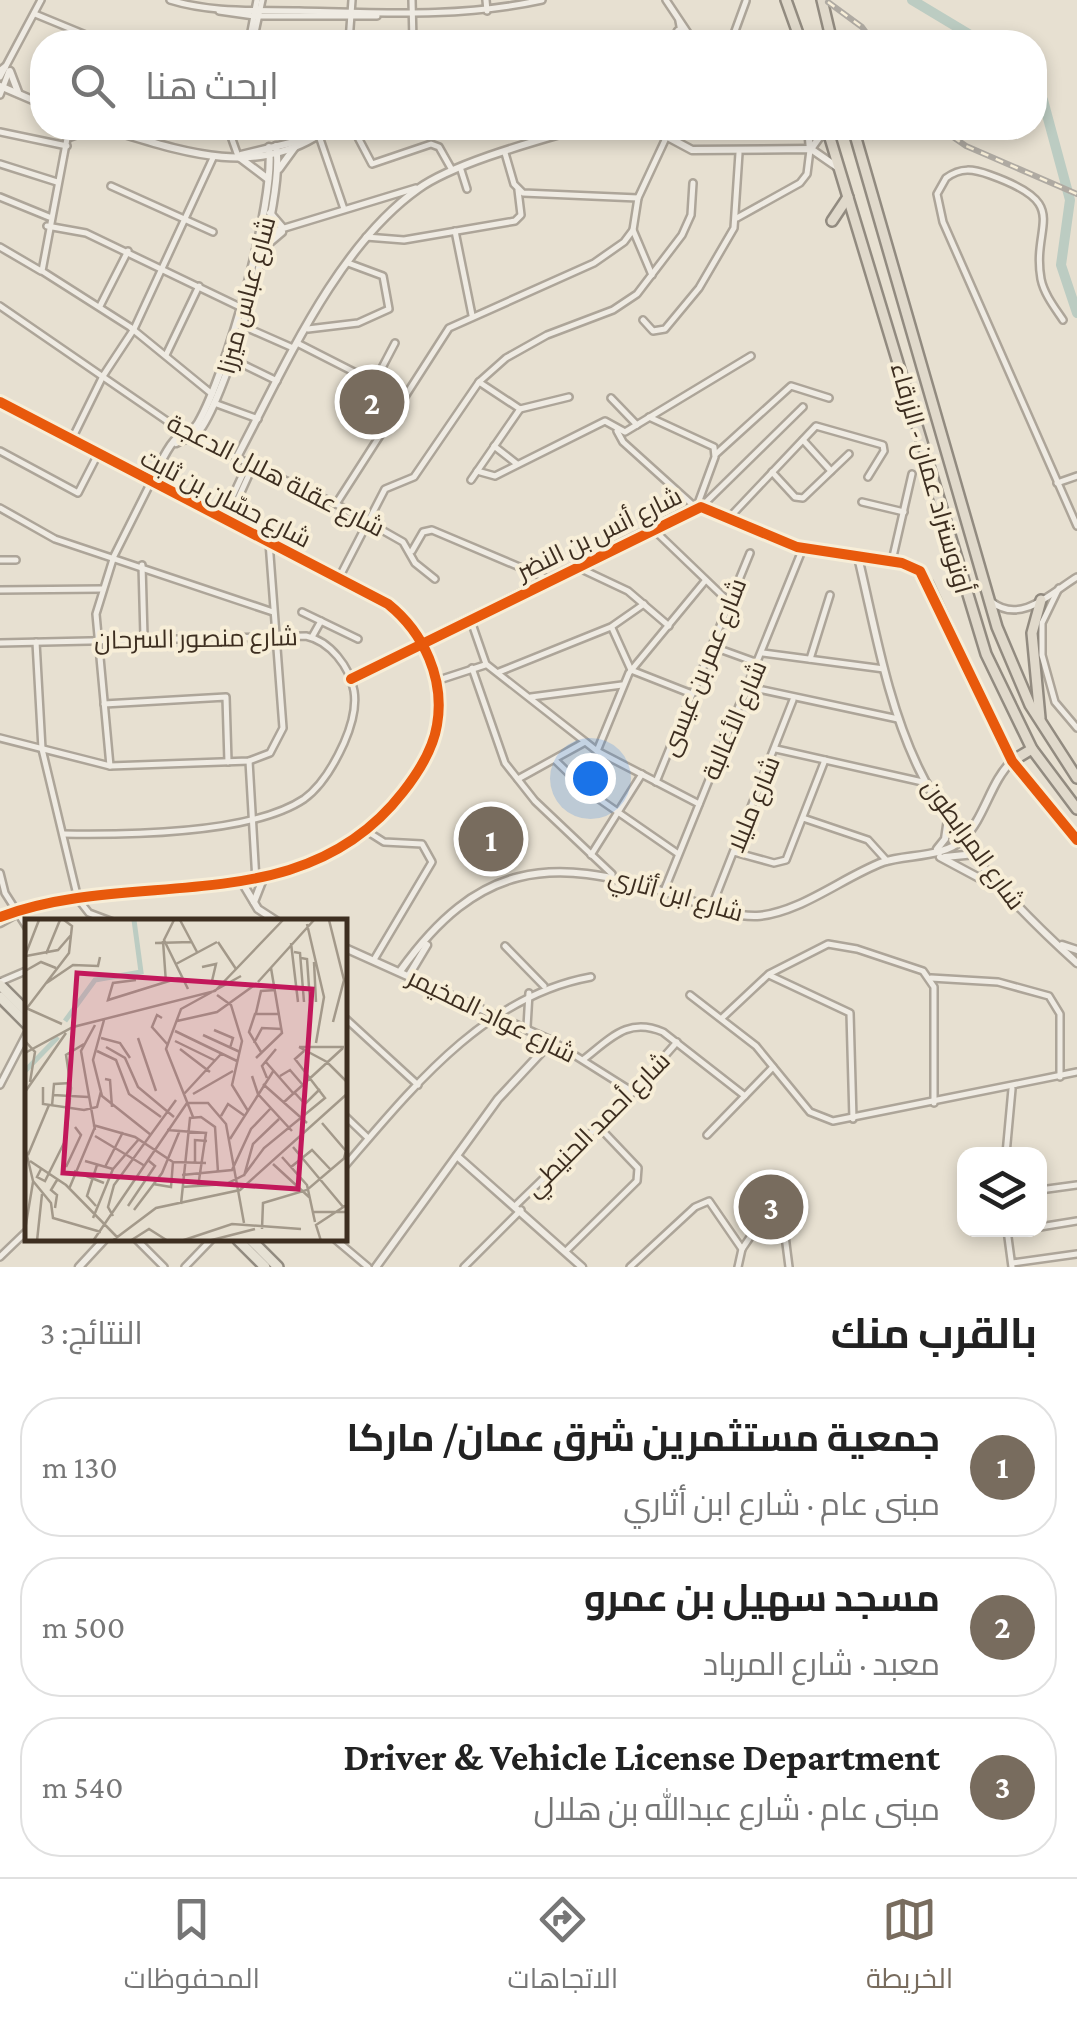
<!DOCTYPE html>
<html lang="ar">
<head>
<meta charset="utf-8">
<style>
	:root { --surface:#fff; --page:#f2f2f2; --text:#222; --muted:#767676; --line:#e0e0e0; --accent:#786c5e }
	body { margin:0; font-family:"Crimson Pro",Cairo,serif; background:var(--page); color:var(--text); direction:rtl }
	.controls { position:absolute; right:30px; bottom:30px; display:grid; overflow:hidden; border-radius:20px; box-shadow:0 5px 15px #0003 }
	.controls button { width:90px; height:90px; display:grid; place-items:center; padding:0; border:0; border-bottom:2px solid var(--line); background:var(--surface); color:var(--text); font:50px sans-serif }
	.you { position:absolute; left:590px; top:778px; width:35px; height:35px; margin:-25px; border:8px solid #fff; border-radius:50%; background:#1a73e8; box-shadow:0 0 0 15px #1a73e833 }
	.badge { display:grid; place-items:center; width:65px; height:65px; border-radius:50%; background:var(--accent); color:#fff; font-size:32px; font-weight:700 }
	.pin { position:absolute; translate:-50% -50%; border:5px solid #fff; box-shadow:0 2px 10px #0006 }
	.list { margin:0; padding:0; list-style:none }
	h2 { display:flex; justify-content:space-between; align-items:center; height:130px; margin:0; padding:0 40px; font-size:42px }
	h2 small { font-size:32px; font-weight:400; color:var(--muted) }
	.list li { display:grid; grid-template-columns:65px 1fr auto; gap:30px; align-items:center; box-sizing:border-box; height:140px; margin:0 20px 20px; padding:0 20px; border:2px solid var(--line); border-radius:40px }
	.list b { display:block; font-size:38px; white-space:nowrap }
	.list p { margin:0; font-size:32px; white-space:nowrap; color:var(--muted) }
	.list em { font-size:32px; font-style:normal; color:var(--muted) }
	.icon { flex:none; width:55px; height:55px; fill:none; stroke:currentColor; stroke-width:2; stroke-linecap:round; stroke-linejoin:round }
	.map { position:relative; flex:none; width:1077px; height:1267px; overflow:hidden; direction:ltr }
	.search { position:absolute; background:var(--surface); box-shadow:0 5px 15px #0003; left:30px; right:30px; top:30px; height:110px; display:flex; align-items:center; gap:25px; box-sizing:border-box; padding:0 35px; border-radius:40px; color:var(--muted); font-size:38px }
	.sheet { height:610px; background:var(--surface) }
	nav { display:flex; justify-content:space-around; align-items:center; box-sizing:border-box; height:140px; border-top:2px solid var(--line); background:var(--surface); font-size:28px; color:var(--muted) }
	nav a { display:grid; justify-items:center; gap:5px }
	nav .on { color:var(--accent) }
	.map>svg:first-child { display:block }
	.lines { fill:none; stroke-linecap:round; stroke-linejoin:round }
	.river { stroke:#bcccc2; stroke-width:10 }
	.minor-casing { stroke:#ada599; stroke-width:10 }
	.tertiary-casing { stroke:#ada599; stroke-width:11 }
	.primary-casing { stroke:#928b80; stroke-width:14 }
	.trunk-casing { stroke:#928b80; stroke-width:14 }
	.minor { stroke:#efebe3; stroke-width:5 }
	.tertiary { stroke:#efebe3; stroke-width:6 }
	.primary { stroke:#e6e1d4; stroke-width:9 }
	.trunk { stroke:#e0d9cb; stroke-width:9 }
	.rail-casing { stroke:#afaaa2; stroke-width:6 }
	.rail { stroke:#f7eed8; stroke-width:2.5; stroke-dasharray:8; stroke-linecap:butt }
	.cycleway-casing { stroke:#f7eed8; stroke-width:16 }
	.cycleway { stroke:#e8590c; stroke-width:10 }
	.labels { text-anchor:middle; stroke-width:8; stroke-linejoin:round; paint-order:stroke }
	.street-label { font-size:25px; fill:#3d2e20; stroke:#f7eed8 }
	.inset-river { fill:none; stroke:#bcccc2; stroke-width:5 }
	.inset-road { fill:none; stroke:#a3998a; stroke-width:2.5 }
	.view { fill:#c2185b; fill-opacity:0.15; stroke:#c2185b; stroke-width:5 }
	.inset-edge { fill:none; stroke:#3d2e20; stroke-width:5 }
</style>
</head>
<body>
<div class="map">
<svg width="1077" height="1267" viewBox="0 0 1077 1267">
	<rect width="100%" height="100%" fill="#e7e0d1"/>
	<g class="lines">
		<g class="river">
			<path d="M912,0L982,42"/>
			<path d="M1034,90L1043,100L1070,200L1061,265L1077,313"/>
		</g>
		<g class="minor-casing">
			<g id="minor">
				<path d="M170,0C212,13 255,10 299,11C382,13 460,18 542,0"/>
				<path d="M412,0L413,42"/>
				<path d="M486,0L487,11"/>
				<path d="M666,0L694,42"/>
				<path d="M219,11L254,16H377"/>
				<path d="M35,14L103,42"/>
				<path d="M679,21L683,42"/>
				<path d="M249,42L257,0"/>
				<path d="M253,42L262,0"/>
				<path d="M349,42L352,0"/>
				<path d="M731,42L746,1"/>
				<path d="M0,77L41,0"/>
				<path d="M0,95L9,71"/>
				<path d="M69,128L42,271L130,327L212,394"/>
				<path d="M228,128L238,156"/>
				<path d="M353,128L372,164L431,144L439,147L452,170"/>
				<path d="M0,132L67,146"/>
				<path d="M319,136L344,209"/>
				<path d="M505,153L514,184L523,193L638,198"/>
				<path d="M0,164L57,182"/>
				<path d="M461,170L467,189"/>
				<path d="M111,186L213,232"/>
				<path d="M0,197L49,217"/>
				<path d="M737,218L800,183L807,174L810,150"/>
				<path d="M47,226L86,233L240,307"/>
				<path d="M633,230L652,275"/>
				<path d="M455,231L472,315"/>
				<path d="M265,234L416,188"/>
				<path d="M366,237L404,240L515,221L521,215L518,190"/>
				<path d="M0,247L41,271"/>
				<path d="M0,306L186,434L336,504L403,542L415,563L435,579"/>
				<path d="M100,306L128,251"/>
				<path d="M643,320L653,331L665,329L699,288L734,228L739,153"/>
				<path d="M1063,320C1055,308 1044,294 1041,279C1031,223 1074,205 990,175C973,169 961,167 946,178L937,194L943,222L1077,526"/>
				<path d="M243,326L293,348"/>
				<path d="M308,329L358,323L389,309L383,276L348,263"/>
				<path d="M299,344L403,397"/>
				<path d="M166,355L199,286"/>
				<path d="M230,358L277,381"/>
				<path d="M479,382L520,409L569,397"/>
				<path d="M374,383L395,343"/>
				<path d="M611,398L637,425"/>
				<path d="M214,403L258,419"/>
				<path d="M649,417L714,447L715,457L697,506"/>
				<path d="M617,431L623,442L695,507"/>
				<path d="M803,440L831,471"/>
				<path d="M71,441L103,376L134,329L213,158"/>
				<path d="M494,446L517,464"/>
				<path d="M0,451L78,493L97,456"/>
				<path d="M716,454L791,386L829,398"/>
				<path d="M477,471L495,476L605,421L625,432L751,356"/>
				<path d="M772,472L795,497L803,498L849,454"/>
				<path d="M471,480L520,409"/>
				<path d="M1057,483L1077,476"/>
				<path d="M862,502L904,512"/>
				<path d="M336,504L449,328L594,263L624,242L633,230L638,198L666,138"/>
				<path d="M701,507L803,407"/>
				<path d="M0,508L55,539L273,612"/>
				<path d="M223,517L247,465"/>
				<path d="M728,519L816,426L883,445L884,451L868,477"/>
				<path d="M228,521L252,468"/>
				<path d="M652,528L729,602"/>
				<path d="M412,551L423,532L432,530L548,579"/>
				<path d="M0,560H16"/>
				<path d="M892,561L912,474"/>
				<path d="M142,565L144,637"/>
				<path d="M575,566L628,591L669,626"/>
				<path d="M339,578L385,489L414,477L479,382L506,358L547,335L613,310L637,294L682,235L691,215L693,183"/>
				<path d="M1059,588L1042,623V655L1055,702L1077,728"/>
				<path d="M0,590L102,589"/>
				<path d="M992,602C1021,625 1052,592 1077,577"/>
				<path d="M302,612L358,639"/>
				<path d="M470,618L486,664L597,751L699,804"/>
				<path d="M612,628L631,670L692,694"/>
				<path d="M312,637L321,621"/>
				<path d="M36,642L42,749L78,899L89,913L113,922"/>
				<path d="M0,643L306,636C330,641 350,667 354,691C357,709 351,727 344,743C335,763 322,786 304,799C252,834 125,835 63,834"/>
				<path d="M711,646L758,663"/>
				<path d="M763,653L884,669"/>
				<path d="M810,659L830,595"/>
				<path d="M472,668L505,763L535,801L612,874"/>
				<path d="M499,672L611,627L644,604"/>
				<path d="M351,679L422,642"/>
				<path d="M436,681L485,665"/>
				<path d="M749,687L898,719"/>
				<path d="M531,697L622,685"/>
				<path d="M104,704L226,697L228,762"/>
				<path d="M0,738L110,766L249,761L270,753L283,728L269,542"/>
				<path d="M776,749L927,783"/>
				<path d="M597,751L629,673L705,581"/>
				<path d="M555,760L586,790L677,853"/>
				<path d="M249,761L256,881"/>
				<path d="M110,766L96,614L114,556L151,482"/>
				<path d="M518,779L585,742"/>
				<path d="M656,782L750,553"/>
				<path d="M803,818L868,840L887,861"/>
				<path d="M365,830L384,842L422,844L432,862L375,958"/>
				<path d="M734,852L774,863L786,860L825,760"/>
				<path d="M591,855L642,774"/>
				<path d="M0,873L5,893L28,929"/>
				<path d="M664,891L803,548"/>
				<path d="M712,906L793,700"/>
				<path d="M505,946L544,986"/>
				<path d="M769,975L850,1013L853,1119"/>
				<path d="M931,978L998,982L1049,996L1060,1014V1077"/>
				<path d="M0,982L28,970"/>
				<path d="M690,995L756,1046L810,1112L833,1121L1077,1072"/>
				<path d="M345,1018L418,1085"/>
				<path d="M722,1018L769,974L828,944L857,949L923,971L934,987V1103"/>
				<path d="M527,1027L529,993"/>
				<path d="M552,1041L633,1092"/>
				<path d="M584,1059C611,1038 628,1017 663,1032L745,1096"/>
				<path d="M0,1085L28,1031"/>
				<path d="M345,1116L368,1138"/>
				<path d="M707,1135L773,1067"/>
				<path d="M1006,1154L1012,1089"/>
				<path d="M345,1166C412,1088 485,996 591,977"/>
				<path d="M1040,1190L1077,1185"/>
				<path d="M516,1205L633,1092L677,1042"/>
				<path d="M1040,1227L1077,1221"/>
				<path d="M1007,1230L1012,1267"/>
				<path d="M1007,1232L1021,1230"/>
				<path d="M137,1240L164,1267"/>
				<path d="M336,1240L368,1267"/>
				<path d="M566,1251L637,1181L638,1168L599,1127"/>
				<path d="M0,1257L28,1230"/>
				<path d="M1012,1263L1077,1254"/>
				<path d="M185,1267L211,1240"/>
				<path d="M464,1267L521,1210"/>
				<path d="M630,1267L695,1207L709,1201L742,1249"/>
				<path d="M738,1267L742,1249L763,1218L772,1217L784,1228L789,1267"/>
			</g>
		</g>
		<g class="tertiary-casing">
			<g id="tertiary">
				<path d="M672,42L678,31"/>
				<path d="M0,71L5,67"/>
				<path d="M10,71L18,92"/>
				<path d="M0,86L42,104"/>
				<path d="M104,128C173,148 247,178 315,137"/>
				<path d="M651,128L692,150L811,149L837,167"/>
				<path d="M808,128L810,150"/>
				<path d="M69,137L94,128"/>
				<path d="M811,149L826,128"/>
				<path d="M241,155L351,128"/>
				<path d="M239,157L268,179"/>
				<path d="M279,169L295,147"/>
				<path d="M270,213L282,227"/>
				<path d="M262,249L282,232"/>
				<path d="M0,402L388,604C424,633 445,679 437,725C433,750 418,773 403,792C301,924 134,866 0,917"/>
				<path d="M176,443C186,438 196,437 202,427C231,382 286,196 276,146"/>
				<path d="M236,459C283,371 335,248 418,189C454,163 536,141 581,128"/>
				<path d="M151,481C158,469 165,451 174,441C181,432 192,434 198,423C226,375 276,201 269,147"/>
				<path d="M858,557C875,628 887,703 919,769C955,844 1016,908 1077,963"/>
				<path d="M422,642L697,506L803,548L908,564L929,583L1012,761L1077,840"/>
				<path d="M937,849L945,839L948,819"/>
				<path d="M940,857L996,887"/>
				<path d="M945,857L975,854"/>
				<path d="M243,884L258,909L278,922"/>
				<path d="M254,902L263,879"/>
				<path d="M0,923L16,914"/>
				<path d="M1062,945L1077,950"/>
				<path d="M345,948L552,1041L498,1099L376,1267"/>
				<path d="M401,970C478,863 549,855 668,893C695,901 728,917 757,916C800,913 843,877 883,862C908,854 944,858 963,839C985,818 990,782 1012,761"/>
				<path d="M409,975L427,945"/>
				<path d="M457,1156L582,1267"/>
				<path d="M79,1267L104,1240"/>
			</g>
		</g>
		<g class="primary-casing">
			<g id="primary">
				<path d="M0,985L28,1013"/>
				<path d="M0,997L28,1025"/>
				<path d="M238,1240L265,1267"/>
				<path d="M251,1240L278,1267"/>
			</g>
		</g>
		<g class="trunk-casing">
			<g id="trunk">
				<path d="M786,0L801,42"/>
				<path d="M822,0L832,42"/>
				<path d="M827,128L986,654L1032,749L1077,809"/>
				<path d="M853,128L997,627L1030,705L1077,778"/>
				<path d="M832,221L848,197"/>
				<path d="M1040,718L1032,633L1041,600"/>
				<path d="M1012,761L1032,749"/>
			</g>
		</g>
		<use href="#minor" class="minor"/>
		<use href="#tertiary" class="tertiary"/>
		<use href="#primary" class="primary"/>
		<use href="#trunk" class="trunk"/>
		<g class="rail-casing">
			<g id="rail">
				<path d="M828,2L862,27L873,42"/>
				<path d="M940,128L966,146L1077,194"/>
			</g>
		</g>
		<use href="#rail" class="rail"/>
		<g class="cycleway-casing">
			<g id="cycleway">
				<path d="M0,402L388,604C424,633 445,679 437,725C433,750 418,773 403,792C301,924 134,866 0,917"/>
				<path d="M351,679L701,507L797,547L902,563L920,571L1012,761L1077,840"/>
			</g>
		</g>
		<use href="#cycleway" class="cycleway"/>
	</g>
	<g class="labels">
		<g class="street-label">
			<text transform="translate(246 295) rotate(-75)" y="9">شارع عباس ميرزا</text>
			<text transform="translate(276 475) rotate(27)" y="9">شارع عقلة هلال الدعجة</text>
			<text transform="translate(932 478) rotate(74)" y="9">أوتوستراد عمان - الزرقاء</text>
			<text transform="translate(226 498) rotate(27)" y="9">شارع حسّان بن ثابت</text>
			<text transform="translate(599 533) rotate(-26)" y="9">شارع أنس بن النضر</text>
			<text transform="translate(196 638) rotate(-1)" y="9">شارع منصور السرحان</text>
			<text transform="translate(703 667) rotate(-68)" y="9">شارع عمر بن عيسى</text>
			<text transform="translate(734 720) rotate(-67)" y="9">شارع الأغالبة</text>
			<text transform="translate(753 804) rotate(-68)" y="9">شارع مليلا</text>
			<text transform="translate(974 844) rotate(54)" y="9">شارع المرابطون</text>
			<text transform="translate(676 894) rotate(16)" y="9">شارع ابن أثاري</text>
			<text transform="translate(492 1015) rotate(26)" y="9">شارع عواد المخيمر</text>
			<text transform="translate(597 1124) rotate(-45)" y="9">شارع أحمد الحنيطي</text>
		</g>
	</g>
	<g transform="translate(25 919)">
		<rect width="322" height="322" fill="#e7e0d1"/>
		<path class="inset-river" d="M40,102L70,61L116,53L109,1M0,152L33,118"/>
		<path class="inset-road" d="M149,1L139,21L163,70M155,1L172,33M304,1L319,61L308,103M282,5L299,78L291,124M138,22L141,64M193,23L211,50M130,24L167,23M266,24L273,83M269,33L275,34L279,83M21,35L35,1M0,37L14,1M1,37L33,31L46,16M276,39L282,40L285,82M289,43L291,83M151,45L192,23M177,48L191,45L187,62M0,52L16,43L31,49M111,61L88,64L83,81L157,58M233,63L289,1M20,65L48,46L73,47L75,38M192,76L206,86L217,122L207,166L223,192M1,89L37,105M2,89L44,34L47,7L39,1M231,94L236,72L251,71M137,99L132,96L127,108L143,126M79,101L68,141L77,177L126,216M152,102L192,93L231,65M189,111L208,119L205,129M150,112L212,142M178,116L215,133M76,119L95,124L105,139M113,119L131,172M0,122L10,133L5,163M150,122L191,142M229,124L237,109L257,110M81,128L100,139L113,168L149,198M274,128L302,143L323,164M274,128H319M155,130L185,153M72,132L91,141L104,175L136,198M236,133L224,113L230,95H255M0,134L48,108L190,72L258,1M231,139L257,114L246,49M240,142L268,174M227,157L233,175L267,212M255,157L265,151L277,165M242,159L237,147L251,130M80,160L85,161L87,188M238,165L282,204M18,168V185L59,191L72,188L76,172M0,173L41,114M269,173L280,185L295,170M159,175L196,135M168,175L208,152M28,176L63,178M162,184H183L201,205L219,304M258,184L318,129M27,187L29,165L46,164M196,197L203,185L220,197M168,198L141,130L156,90L216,57M297,204L321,232L319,239M68,206L110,218L148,243L181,244M70,211L56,132L70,106M142,211L181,214L173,268M70,217L120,247M205,220L249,151M0,228L8,262L26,284L28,299L76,313M268,228L319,289M3,236L24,186M257,238L282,266L290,303M5,242L41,266L92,318M60,242L88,250L114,220M170,244V221L182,222M248,245L284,278M41,248L56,216L50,208M80,248L98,213M266,248L287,231L306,251M16,250L12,258L20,262L41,220L46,169L41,136L59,125M49,252L79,264M157,256L207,251L226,210L245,190M219,257L228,225L254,200M128,265L146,268L148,243M157,268L201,265L219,256L239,229L300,179L270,140L279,132M44,270L70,208M156,285L165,199L176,198L190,208L193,253M71,287L62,277L72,246M103,287L130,247L124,242M30,289L32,276L26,271L32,261M109,291L137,254L155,211M287,293H323M88,297L83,288L89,266L151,181M68,299L88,250M237,310L238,284L282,271L323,236M0,311L8,263M12,322L17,275M68,322L162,184M87,322L131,289L215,271L323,174M105,322L124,310L143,322M156,322L207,305L276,310M183,322L230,310M296,322L291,306L323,285"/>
		<path class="view" d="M52,54L287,70L273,270L38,254Z"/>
		<rect width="322" height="322" class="inset-edge"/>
	</g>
</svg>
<div class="controls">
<button><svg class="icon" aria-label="layers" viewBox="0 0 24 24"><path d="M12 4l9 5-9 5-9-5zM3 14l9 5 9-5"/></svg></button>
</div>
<div class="you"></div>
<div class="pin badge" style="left:491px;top:839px">1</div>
<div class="pin badge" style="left:372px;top:402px">2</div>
<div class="pin badge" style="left:771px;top:1207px">3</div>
<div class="search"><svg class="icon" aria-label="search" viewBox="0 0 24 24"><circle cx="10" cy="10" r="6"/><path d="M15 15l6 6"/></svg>ابحث هنا</div>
</div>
<section class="sheet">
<h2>بالقرب منك<small>النتائج: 3</small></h2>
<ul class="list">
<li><span class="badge">1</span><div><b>جمعية مستثمرين شرق عمان/ ماركا</b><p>مبنى عام · شارع ابن أثاري</p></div><em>130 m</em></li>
<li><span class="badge">2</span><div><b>مسجد سهيل بن عمرو</b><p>معبد · شارع المرباد</p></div><em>500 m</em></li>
<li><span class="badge">3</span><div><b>Driver &amp; Vehicle License Department</b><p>مبنى عام · شارع عبدالله بن هلال</p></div><em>540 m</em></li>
</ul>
</section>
<nav>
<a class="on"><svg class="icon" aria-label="map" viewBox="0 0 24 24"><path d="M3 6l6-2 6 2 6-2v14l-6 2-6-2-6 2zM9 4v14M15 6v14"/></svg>الخريطة</a>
<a><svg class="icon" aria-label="directions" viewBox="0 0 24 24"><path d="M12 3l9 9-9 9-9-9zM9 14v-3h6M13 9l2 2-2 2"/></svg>الاتجاهات</a>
<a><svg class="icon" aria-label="saved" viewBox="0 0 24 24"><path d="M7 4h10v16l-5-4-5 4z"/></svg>المحفوظات</a>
</nav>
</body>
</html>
